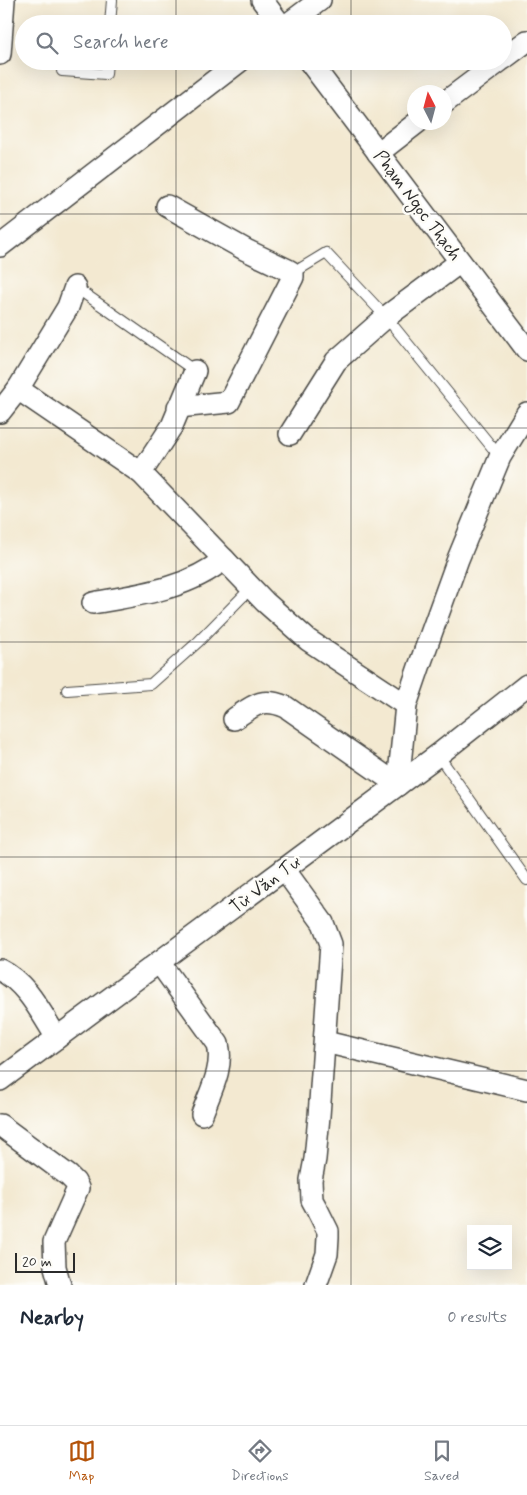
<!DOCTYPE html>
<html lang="en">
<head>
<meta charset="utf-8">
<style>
	:root { --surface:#fff; --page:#f6f6f7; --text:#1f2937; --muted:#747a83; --line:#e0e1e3; --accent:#b45309 }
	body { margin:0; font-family:Mynerve,sans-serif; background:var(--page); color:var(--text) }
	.controls { position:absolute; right:15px; bottom:15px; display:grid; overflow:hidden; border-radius:0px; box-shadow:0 5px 20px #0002 }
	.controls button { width:45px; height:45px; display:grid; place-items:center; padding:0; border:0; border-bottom:1px solid var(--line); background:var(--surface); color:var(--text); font:25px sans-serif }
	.compass { position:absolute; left:407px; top:85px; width:45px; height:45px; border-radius:50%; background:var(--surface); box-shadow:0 5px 20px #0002; rotate:354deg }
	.scale { position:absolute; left:15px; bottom:12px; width:60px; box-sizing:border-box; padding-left:5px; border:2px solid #2b2b2b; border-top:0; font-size:14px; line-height:18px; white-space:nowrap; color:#2b2b2b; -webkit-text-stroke:4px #fdfcf7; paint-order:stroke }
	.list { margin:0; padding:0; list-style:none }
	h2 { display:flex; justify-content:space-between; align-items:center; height:65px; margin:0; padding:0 20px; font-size:21px }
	h2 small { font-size:16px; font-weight:400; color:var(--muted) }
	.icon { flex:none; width:28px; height:28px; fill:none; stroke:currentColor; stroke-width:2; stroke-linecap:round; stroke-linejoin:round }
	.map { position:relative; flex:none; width:527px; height:1285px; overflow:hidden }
	.search { position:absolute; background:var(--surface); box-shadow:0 5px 20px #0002; left:15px; right:15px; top:15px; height:55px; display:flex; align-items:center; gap:12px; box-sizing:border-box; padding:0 18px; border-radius:28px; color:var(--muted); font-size:19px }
	.sheet { height:140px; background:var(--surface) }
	nav { display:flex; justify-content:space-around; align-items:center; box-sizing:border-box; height:70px; border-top:1px solid var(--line); background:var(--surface); font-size:14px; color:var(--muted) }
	nav a { display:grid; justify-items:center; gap:2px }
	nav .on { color:var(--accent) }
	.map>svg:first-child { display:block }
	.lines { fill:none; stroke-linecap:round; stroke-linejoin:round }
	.service-casing { stroke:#494844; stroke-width:12 }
	.minor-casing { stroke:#494844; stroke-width:24 }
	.service { stroke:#fff; stroke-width:10 }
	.minor { stroke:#fff; stroke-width:21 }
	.grid { fill:none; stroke:#2b2b2b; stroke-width:1; stroke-opacity:0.55 }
	.labels { text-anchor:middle; stroke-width:5; stroke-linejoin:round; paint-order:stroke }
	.street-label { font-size:18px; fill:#2b2b2b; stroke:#fdfcf7 }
</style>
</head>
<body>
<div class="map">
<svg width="527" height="1285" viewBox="0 0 527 1285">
	<rect width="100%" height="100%" fill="#fdfcf7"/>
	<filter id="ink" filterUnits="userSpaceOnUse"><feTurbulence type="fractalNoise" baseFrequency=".02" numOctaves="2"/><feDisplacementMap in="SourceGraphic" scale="10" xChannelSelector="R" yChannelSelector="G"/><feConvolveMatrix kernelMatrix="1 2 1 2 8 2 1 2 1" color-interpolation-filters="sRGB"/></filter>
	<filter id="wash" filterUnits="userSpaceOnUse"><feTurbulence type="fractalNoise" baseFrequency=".0096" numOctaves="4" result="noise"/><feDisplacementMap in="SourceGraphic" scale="20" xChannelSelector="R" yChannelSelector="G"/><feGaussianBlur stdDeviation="1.12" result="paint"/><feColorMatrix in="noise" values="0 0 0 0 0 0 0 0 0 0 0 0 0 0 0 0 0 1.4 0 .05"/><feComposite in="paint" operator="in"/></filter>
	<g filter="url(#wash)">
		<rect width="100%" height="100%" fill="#f3e9d1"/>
	</g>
	<g filter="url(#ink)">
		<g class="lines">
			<g class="service-casing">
				<g id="service">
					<path d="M110,24L112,0"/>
					<path d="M62,71L106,74L107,61"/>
					<path d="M293,273L326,253L386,317L500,457"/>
					<path d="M75,287L195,371"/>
					<path d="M67,690L151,684L198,642L251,588"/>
					<path d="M438,755L527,880"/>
				</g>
			</g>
			<g class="minor-casing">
				<g id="minor">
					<path d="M262,0L280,24"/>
					<path d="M288,24L320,0"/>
					<path d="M0,54L4,0"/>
					<path d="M503,59L527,41"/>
					<path d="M309,61L527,350"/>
					<path d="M444,103L500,61"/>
					<path d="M378,153L418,122"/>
					<path d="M167,206L246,250L288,270L293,273V277L229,402L178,407"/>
					<path d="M0,246L240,61"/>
					<path d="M75,287L68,307L18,389L141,473L265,602L308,640L406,705"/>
					<path d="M0,412L18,389"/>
					<path d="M290,434L336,361L386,317L460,262"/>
					<path d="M141,473L172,426L195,371"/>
					<path d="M93,603C138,595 188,589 224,559L230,566"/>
					<path d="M234,719C254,705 262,697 286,707L398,785L406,705L419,667L458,559L500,457L527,413"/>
					<path d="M284,869L323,923L331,944L319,1116L315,1159L311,1180L312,1200L317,1209L328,1231V1237L327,1254L316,1285"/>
					<path d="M159,962L218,1044C224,1068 210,1092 202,1114"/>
					<path d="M0,970C27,983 41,1013 57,1038"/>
					<path d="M325,1042L527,1090"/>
					<path d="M0,1080L438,755L527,685"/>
					<path d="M0,1125L69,1176L75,1182L78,1188L54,1242L55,1267L60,1285"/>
				</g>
			</g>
			<use href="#service" class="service"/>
			<use href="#minor" class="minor"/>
		</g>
	</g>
	<path class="grid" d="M176,0V24M351,0V24M176,61V1285M351,61V1285M0,214H527M0,428H527M0,642H527M0,857H527M0,1071H527"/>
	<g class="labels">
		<g class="street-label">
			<text transform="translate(418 205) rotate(53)" y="6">Phạm Ngọc Thạch</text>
			<text transform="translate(265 884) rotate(-37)" y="6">Từ Văn Tư</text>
		</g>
	</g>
</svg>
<div class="controls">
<button><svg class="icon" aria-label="layers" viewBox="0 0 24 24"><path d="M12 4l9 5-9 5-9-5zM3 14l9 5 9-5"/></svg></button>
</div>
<svg class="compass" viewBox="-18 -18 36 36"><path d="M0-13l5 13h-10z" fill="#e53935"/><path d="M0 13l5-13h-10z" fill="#747a83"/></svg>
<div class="scale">20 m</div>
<div class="search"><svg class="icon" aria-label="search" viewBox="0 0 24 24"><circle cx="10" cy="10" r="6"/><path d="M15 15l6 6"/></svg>Search here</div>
</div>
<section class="sheet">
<h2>Nearby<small>0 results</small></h2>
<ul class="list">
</ul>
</section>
<nav>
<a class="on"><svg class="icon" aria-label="map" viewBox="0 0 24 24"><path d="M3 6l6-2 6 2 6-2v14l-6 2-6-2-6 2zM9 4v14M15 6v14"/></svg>Map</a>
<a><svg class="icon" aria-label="directions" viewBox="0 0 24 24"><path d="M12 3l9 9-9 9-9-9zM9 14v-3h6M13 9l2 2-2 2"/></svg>Directions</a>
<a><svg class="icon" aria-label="saved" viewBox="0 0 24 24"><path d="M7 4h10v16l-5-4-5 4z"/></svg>Saved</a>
</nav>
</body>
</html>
